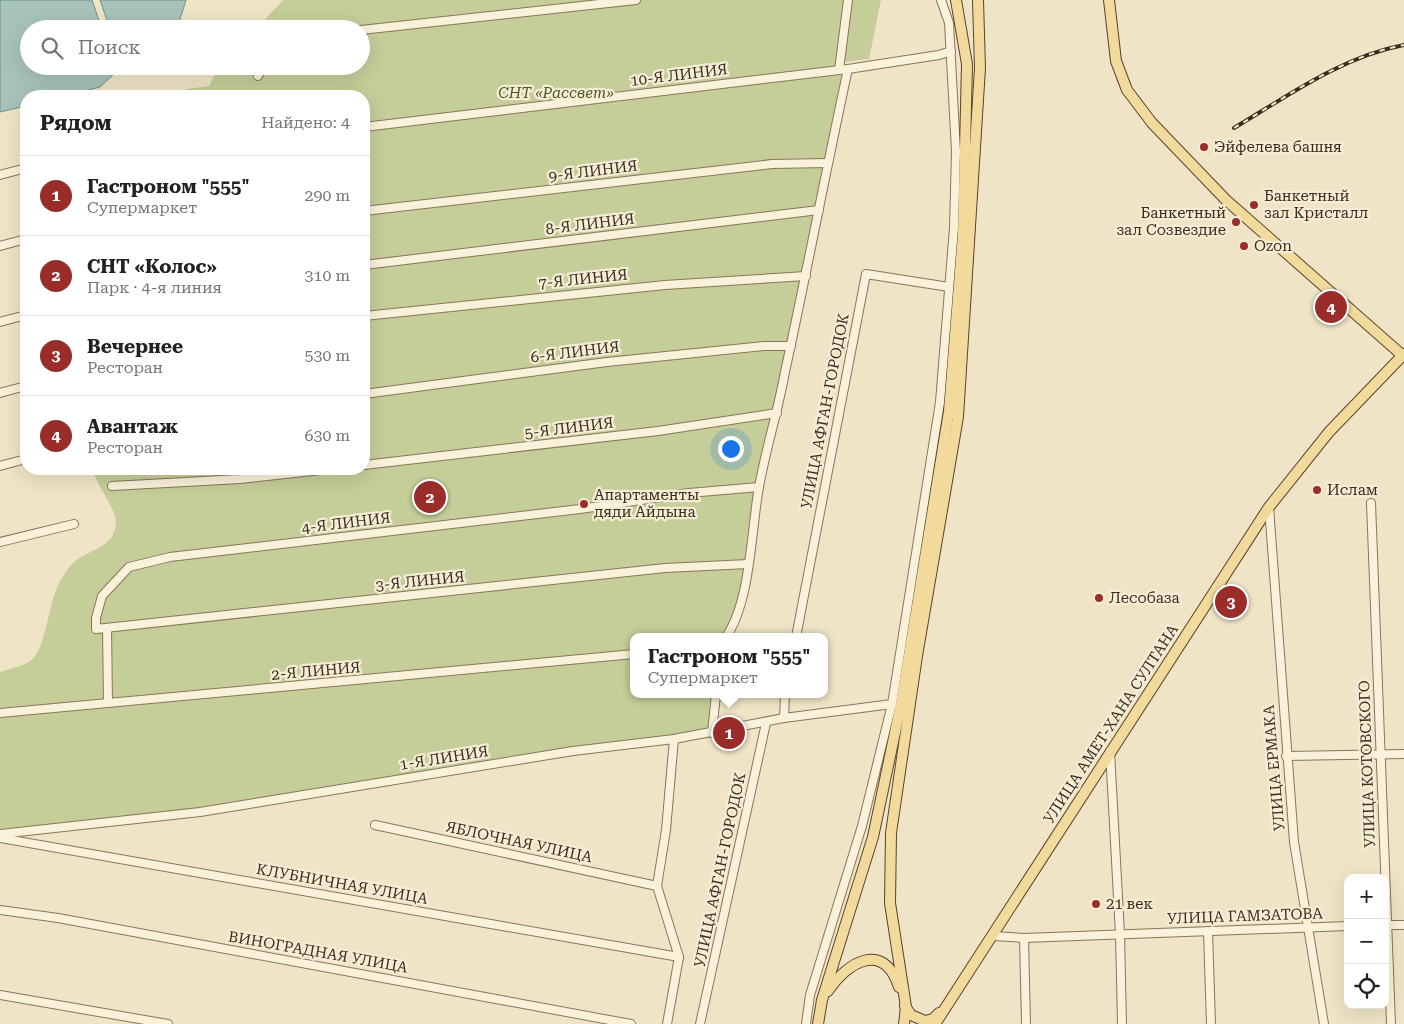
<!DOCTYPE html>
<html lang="ru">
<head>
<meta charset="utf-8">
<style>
	:root { --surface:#fff; --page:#f6f6f6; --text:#222; --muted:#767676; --line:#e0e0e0; --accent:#9a2d2a }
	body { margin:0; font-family:"Roboto Serif",serif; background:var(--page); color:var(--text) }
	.controls { position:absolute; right:15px; bottom:15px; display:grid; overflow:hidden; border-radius:10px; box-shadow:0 5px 20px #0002 }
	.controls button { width:45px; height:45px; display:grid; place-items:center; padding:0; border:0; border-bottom:1px solid var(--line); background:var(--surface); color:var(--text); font:25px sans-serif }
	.you { position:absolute; left:730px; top:448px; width:18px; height:18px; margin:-12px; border:4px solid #fff; border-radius:50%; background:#1a73e8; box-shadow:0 0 0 8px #1a73e833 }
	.badge { display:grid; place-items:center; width:32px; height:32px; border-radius:50%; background:var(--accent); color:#fff; font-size:16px; font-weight:700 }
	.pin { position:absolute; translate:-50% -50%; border:2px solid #fff; box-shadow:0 1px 5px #0006 }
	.popup { position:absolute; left:630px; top:633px; width:198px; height:65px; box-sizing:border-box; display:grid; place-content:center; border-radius:10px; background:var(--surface); filter:drop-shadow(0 1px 4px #0005); font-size:16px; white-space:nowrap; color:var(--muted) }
	.popup b { font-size:19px; color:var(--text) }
	.popup::after { content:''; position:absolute; left:50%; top:100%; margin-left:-10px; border:10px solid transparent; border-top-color:var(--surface) }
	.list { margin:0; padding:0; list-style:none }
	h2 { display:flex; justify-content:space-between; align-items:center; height:65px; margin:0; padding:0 20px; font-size:21px }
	h2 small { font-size:16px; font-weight:400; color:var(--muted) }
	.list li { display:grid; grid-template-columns:32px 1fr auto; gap:15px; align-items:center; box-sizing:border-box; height:80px; padding:0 20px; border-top:1px solid var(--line) }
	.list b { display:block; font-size:19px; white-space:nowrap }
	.list p { margin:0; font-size:16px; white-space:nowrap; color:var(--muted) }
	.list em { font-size:16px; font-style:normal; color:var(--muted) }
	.icon { flex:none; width:28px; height:28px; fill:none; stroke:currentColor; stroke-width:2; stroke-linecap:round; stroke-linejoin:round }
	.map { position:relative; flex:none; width:1404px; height:1024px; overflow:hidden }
	.search { position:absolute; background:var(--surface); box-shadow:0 5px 20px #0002; left:20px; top:20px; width:350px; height:55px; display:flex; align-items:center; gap:12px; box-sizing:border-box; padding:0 18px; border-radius:28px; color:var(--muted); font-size:19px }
	.panel { position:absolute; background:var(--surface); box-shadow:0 5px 20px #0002; left:20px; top:90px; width:350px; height:385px; border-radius:20px }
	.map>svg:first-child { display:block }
	.green { fill:#c5cd99 }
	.water { fill:#a7c2bb; stroke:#6d9189 }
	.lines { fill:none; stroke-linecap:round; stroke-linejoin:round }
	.minor-casing { stroke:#8a755b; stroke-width:10 }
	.major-casing { stroke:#58432f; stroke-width:12 }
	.minor { stroke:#f9f1d9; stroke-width:8 }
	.major { stroke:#f2da9d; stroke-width:10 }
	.rail-casing { stroke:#3a2d1f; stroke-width:4 }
	.rail { stroke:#f6edd5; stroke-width:2; stroke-dasharray:5.5; stroke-linecap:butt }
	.poi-dot { fill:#9a2d2a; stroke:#f6edd5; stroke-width:2 }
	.labels { text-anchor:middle; stroke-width:4.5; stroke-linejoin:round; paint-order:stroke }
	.street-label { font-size:15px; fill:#3a2d1f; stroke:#f6edd5 }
	.park-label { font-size:15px; font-style:italic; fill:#495725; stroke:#f6edd5 }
	.poi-label { font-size:15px; fill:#3a2d1f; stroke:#f6edd5; text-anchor:start }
</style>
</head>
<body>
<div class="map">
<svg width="1404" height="1024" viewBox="0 0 1404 1024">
	<rect width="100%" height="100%" fill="#efe4c5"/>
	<path class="green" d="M283,0H881L869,59L844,62L802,286L756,494L739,601L730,627L722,637H634V694H713L710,738C473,766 238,813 0,835V672C9,669 20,667 29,662C47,651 48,598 62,578C65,573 69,567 73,563C89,549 113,549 116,524C117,509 96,486 93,469H364V96H176L187,89L209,86L219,66H361V29H256Z"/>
	<g class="water">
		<path d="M0,0H92L102,29H29V66H115L116,72L100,87L65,96H26V106L0,112Z"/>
		<path d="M100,0H186L177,29H110Z"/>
	</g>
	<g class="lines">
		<g class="minor-casing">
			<g id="minor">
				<path d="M361,30L636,0"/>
				<path d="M839,70L848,0"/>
				<path d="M258,76L263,66"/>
				<path d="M364,127L848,69L939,55L951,51"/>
				<path d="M0,175L26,168"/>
				<path d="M364,211L772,164L827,163"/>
				<path d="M0,246L26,239"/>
				<path d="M364,265L819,210"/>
				<path d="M364,316L665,285L806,276"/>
				<path d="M0,322L26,315"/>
				<path d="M0,393L26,386"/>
				<path d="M364,394L607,362L764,346H791"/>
				<path d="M364,465L658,431L777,413"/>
				<path d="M0,466L26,459"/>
				<path d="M112,486L240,479L330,469"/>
				<path d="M1371,503L1391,1024"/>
				<path d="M1269,507L1294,842L1324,1024"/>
				<path d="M0,542L74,524"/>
				<path d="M748,564L665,568L96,629V618L102,596L129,567L170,557L580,509L689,493L759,487"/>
				<path d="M107,628L108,703"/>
				<path d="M726,637C751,601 751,530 759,487C766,448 778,411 785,372C807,271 826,170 848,69"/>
				<path d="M796,637L866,274L949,287"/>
				<path d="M0,713L634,654"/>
				<path d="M784,718L785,694"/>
				<path d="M712,733L716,694"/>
				<path d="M1110,751L1120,934L1122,1024"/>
				<path d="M1286,756L1404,754"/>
				<path d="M375,825L657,886"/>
				<path d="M0,834L200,812L573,751L674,739L784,718L892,704"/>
				<path d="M0,838L679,957"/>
				<path d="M0,910L58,918L631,1024"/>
				<path d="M1385,925H1404"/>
				<path d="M1208,931L1211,1024"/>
				<path d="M994,936L1024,938L1348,926"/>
				<path d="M1024,938L1026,1024"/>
				<path d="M0,995L168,1024"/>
				<path d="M667,1024L679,957L657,886L666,830L674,739"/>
				<path d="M700,1024L766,723"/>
				<path d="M806,1024L810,995L862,826L892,704L940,402L954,228L956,151L949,23L941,0"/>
			</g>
		</g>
		<g class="major-casing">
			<g id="major">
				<path d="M1109,0L1116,61L1127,90L1152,123L1226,200L1402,355"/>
				<path d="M828,991C848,961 884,941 899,987"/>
				<path d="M905,1006L911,1015L925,1021L933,1019L939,1013"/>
				<path d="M818,1024L822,1000L873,837L901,704L949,411L963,234L967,64L956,0"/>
				<path d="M904,1024L906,1007L890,903L891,833L917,656L958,417L980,68L978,0"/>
				<path d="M935,1024L1269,507L1329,432L1404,354"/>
			</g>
		</g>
		<use href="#minor" class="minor"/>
		<use href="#major" class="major"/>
		<g class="rail-casing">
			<path id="rail" d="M1234,128C1288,96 1341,57 1404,45"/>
		</g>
		<use href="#rail" class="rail"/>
	</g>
	<g class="poi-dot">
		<circle cx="1204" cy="147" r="5"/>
		<circle cx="1254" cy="205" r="5"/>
		<circle cx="1236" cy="222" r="5"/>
		<circle cx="1244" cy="246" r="5"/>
		<circle cx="1317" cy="490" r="5"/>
		<circle cx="584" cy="504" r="5"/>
		<circle cx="1099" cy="598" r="5"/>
		<circle cx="1096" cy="904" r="5"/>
	</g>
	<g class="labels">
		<g class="street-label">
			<text transform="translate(679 75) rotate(-7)" y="5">10-Я ЛИНИЯ</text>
			<text transform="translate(593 171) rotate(-7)" y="5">9-Я ЛИНИЯ</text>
			<text transform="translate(590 224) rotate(-7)" y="5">8-Я ЛИНИЯ</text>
			<text transform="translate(583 279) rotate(-6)" y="5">7-Я ЛИНИЯ</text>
			<text transform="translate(575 352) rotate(-7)" y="5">6-Я ЛИНИЯ</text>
			<text transform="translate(825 411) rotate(-79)" y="5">УЛИЦА АФГАН-ГОРОДОК</text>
			<text transform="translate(569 428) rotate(-7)" y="5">5-Я ЛИНИЯ</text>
			<text transform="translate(346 523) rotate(-7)" y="5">4-Я ЛИНИЯ</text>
			<text transform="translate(420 581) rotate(-6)" y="5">3-Я ЛИНИЯ</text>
			<text transform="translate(316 671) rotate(-5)" y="5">2-Я ЛИНИЯ</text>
			<text transform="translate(1111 724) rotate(-57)" y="5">УЛИЦА АМЕТ-ХАНА СУЛТАНА</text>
			<text transform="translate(444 758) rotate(-9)" y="5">1-Я ЛИНИЯ</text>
			<text transform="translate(1367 764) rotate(-92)" y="5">УЛИЦА КОТОВСКОГО</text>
			<text transform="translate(1274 768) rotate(-95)" y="5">УЛИЦА ЕРМАКА</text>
			<text transform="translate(519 842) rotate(12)" y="5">ЯБЛОЧНАЯ УЛИЦА</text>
			<text transform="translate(720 870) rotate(-78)" y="5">УЛИЦА АФГАН-ГОРОДОК</text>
			<text transform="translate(342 884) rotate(10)" y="5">КЛУБНИЧНАЯ УЛИЦА</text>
			<text transform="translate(1245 916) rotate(-2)" y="5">УЛИЦА ГАМЗАТОВА</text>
			<text transform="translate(318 952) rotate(10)" y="5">ВИНОГРАДНАЯ УЛИЦА</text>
		</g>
		<g class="park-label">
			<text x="556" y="98">СНТ «Рассвет»</text>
		</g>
		<g class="poi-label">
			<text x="1214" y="152">Эйфелева башня</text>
			<text x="1264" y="201">Банкетный<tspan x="1264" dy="17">зал Кристалл</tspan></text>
			<text x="1226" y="218" text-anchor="end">Банкетный<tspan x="1226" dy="17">зал Созвездие</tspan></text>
			<text x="1254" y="251">Ozon</text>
			<text x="1327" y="495">Ислам</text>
			<text x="594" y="500">Апартаменты<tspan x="594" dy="17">дяди Айдына</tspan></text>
			<text x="1109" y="603">Лесобаза</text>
			<text x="1106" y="909">21 век</text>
		</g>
	</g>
</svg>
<div class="controls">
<button>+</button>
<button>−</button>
<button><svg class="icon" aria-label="locate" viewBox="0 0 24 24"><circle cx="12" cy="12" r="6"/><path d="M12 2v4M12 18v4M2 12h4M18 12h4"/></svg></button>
</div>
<div class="you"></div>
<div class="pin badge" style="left:729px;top:733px">1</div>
<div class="popup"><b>Гастроном &quot;555&quot;</b>Супермаркет</div>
<div class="pin badge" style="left:430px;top:497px">2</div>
<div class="pin badge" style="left:1231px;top:602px">3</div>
<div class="pin badge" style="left:1331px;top:307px">4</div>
<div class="search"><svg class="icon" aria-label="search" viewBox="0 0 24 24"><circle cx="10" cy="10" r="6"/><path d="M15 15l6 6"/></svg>Поиск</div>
<section class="panel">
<h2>Рядом<small>Найдено: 4</small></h2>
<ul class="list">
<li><span class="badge">1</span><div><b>Гастроном &quot;555&quot;</b><p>Супермаркет</p></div><em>290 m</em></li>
<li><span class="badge">2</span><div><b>СНТ «Колос»</b><p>Парк · 4-я линия</p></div><em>310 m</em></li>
<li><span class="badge">3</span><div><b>Вечернее</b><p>Ресторан</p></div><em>530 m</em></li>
<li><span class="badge">4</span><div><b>Авантаж</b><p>Ресторан</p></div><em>630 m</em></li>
</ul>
</section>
</div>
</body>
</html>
